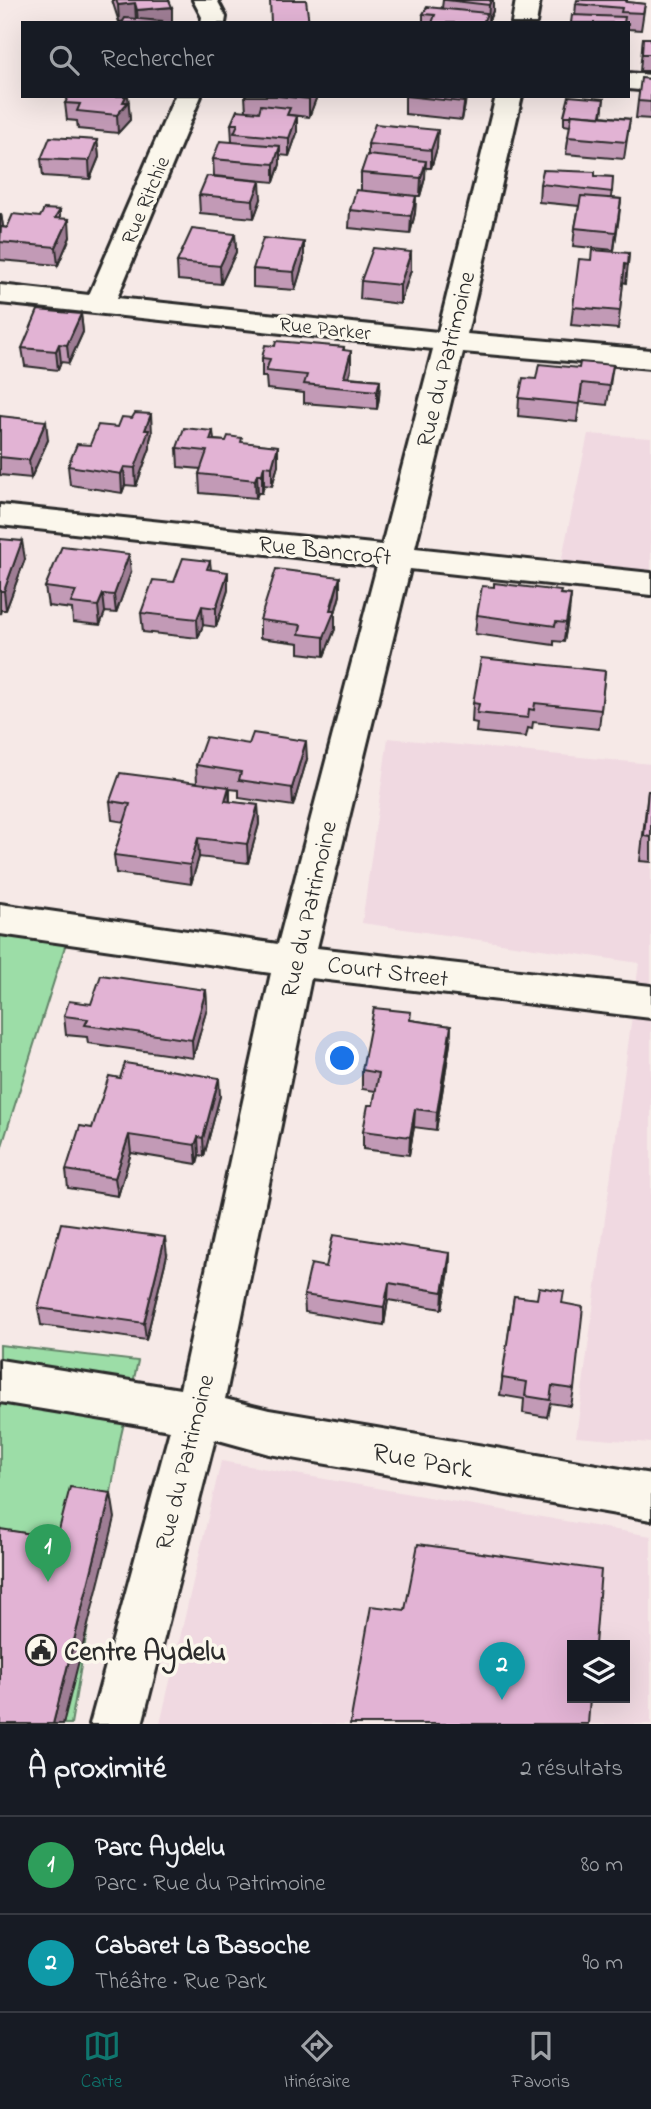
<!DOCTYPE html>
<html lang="fr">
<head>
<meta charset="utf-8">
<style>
	:root { --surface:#171b24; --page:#20242c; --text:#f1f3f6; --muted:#9ea1a6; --line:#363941; --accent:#0f766e }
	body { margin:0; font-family:"Indie Flower",sans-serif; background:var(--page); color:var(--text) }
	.controls { position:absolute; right:21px; bottom:21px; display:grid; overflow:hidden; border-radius:0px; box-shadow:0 7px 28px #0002 }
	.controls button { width:63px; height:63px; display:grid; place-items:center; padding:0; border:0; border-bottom:2px solid var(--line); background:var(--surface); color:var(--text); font:35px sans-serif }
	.you { position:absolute; left:343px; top:1059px; width:24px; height:24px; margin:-18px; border:5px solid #fff; border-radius:50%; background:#1a73e8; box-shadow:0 0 0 10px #1a73e833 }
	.badge { display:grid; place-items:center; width:46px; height:46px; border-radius:50%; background:var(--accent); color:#fff; font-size:23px; font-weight:700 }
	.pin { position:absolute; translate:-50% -58px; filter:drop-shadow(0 2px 4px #0008) }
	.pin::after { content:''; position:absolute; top:37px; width:24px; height:21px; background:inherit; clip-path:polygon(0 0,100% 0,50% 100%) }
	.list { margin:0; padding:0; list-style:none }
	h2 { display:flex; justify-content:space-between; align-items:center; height:91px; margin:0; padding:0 28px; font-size:30px }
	h2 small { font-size:23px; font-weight:400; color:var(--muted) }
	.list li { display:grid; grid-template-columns:46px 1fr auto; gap:21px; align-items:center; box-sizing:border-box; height:98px; padding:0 28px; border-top:2px solid var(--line) }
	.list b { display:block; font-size:26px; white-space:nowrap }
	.list p { margin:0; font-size:23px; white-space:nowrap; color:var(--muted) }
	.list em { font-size:23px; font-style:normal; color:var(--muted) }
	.icon { flex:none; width:38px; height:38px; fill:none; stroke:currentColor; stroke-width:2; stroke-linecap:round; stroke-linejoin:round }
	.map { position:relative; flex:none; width:651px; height:1724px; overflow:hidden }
	.search { position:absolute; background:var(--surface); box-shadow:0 7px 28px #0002; left:21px; right:21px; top:21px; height:77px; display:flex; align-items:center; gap:18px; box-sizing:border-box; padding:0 24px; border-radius:0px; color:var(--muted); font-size:26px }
	.sheet { height:287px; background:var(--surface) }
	nav { display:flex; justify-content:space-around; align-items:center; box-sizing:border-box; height:98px; border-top:2px solid var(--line); background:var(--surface); font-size:19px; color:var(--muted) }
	nav a { display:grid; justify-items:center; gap:4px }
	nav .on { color:var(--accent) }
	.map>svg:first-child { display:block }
	.built { fill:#f0d9e1; fill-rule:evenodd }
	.green { fill:#9cdda7; stroke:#648469; stroke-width:2 }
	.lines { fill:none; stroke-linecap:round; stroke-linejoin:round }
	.minor-casing { stroke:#2b2b2b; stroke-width:6 }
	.minor { fill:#fbf7ec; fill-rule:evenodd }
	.wall { fill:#c29ab6; stroke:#2b2b2b; stroke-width:2 }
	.shaded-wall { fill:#9e7d94; stroke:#2b2b2b; stroke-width:2 }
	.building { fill:#e2b3d4; stroke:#2b2b2b; stroke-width:2 }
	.labels { text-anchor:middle; stroke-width:7; stroke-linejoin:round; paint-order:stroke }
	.far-street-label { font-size:21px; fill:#2b2b2b; stroke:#fbf7ec }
	.street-label { font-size:24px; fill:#2b2b2b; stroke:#fbf7ec }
	.near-street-label { font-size:28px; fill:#2b2b2b; stroke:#fbf7ec }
	.near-poi-label { font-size:28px; font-weight:bold; fill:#2b2b2b; stroke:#fbf7ec; text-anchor:start }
</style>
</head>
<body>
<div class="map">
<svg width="651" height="1724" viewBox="0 0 651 1724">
	<rect width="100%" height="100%" fill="#f6e9e7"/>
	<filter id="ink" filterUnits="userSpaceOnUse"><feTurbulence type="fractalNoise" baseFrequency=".0143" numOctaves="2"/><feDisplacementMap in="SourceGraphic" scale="14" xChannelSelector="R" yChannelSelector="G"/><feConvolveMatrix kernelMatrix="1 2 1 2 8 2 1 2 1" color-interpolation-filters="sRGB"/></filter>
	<g filter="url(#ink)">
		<g class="built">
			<path d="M588,434L651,438V574L560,567Z"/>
			<path d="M388,738L651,764V1443L576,1437L639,963L362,923Z"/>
			<path d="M221,1461L651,1536V1724H160ZM572,1645H625V1698H572Z"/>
		</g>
		<g class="green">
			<path d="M0,934L66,943L0,1152Z"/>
			<path d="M0,1345L138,1361L120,1440L71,1724H0Z"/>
		</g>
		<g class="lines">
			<g class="minor-casing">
				<g id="minor">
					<path d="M193,0H217L226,17L225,23H201L202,17Z"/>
					<path d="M516,0H540L536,23H512Z"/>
					<path d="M628,73L651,75V91L628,89Z"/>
					<path d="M175,96H201L117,298L438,332L496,96H522L467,334L651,350V368L463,352L415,548L651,573V595L410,569L317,948L651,986V1018L311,978L225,1399L269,1410L651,1474V1520L269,1454L215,1439L142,1724H90L170,1430L0,1402V1360L180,1389L271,973L0,934V904L278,944L377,566L0,525V505L382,545L433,349L0,303V285L89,295Z"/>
				</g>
			</g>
			<use href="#minor" class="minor"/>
		</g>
		<g class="wall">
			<path d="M112,0H169L172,23L119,22Z"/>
			<path d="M443,0H493V11L488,22L486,23H423V14L442,8Z"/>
			<path d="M627,0V2L645,4L641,30L628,29V23H571L575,15L576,4Z"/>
			<path d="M643,38H651V71H640Z"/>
			<path d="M651,79V119L636,118L638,101Z"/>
			<path d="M128,96L130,120L118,133L78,129L77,121L67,120L65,103Z"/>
			<path d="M245,96H317L309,117L290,115L297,133L289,156L280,155V164L274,182L214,176L213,159L232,141L231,124L246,111Z"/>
			<path d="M405,96H466L462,120L405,114Z"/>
			<path d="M604,99L602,116L630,119L624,159L566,154L570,126L564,125V116Z"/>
			<path d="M97,140L99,157L90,179L43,176L41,159Z"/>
			<path d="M368,144L437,148L431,168H425V178L420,196H416L415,213L410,234L349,228L350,210L361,191V173L368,155Z"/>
			<path d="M595,176L613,177L611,198L621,199L614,250L573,246L575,228L579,206L539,202L540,184Z"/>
			<path d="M199,195L261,199L254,218L200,213Z"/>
			<path d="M60,210V219L70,237L58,265L0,260V214H1L3,227L7,228Z"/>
			<path d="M235,234L236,252L221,284L178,280L177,262Z"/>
			<path d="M411,252V270L400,304L360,299L361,281Z"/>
			<path d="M629,253L626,283L623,282L618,329L571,325L573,307L591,260Z"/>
			<path d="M304,260L295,290L253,287V269Z"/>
			<path d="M81,314L83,332L69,363L61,362L58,370L25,366L22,348Z"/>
			<path d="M275,346L344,347V350L351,369L349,377L380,380L379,398L377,409L304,403V393L267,389L266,377H262V358Z"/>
			<path d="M613,365L607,405L580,402L577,422L518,416L519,398L536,379L579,368Z"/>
			<path d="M0,416L48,440L31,478L0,475Z"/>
			<path d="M213,431L214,440L278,446V465L272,486L264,485L262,493H258L256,498L200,493L199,474L201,469L178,467L177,448Z"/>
			<path d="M152,433L150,440V448L136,486L125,485L122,493L70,485L68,466L90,445Z"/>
			<path d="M0,539L25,559L6,610H1L0,614Z"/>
			<path d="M210,561L211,570L228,590L216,627L203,625L198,638L143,632L141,613L174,582Z"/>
			<path d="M131,572L116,613L105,612L100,625L73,622L72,609L48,606L45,587Z"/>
			<path d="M340,577V595L335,613V629L324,656L299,653V643L260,638V620Z"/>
			<path d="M560,594L571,595L564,642L554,641V645L475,634L477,615Z"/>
			<path d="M605,671L599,729L533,722L532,729L528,728L526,737L476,732L477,723L472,722L473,703Z"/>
			<path d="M307,759L293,806L239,798V790L230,789V802L258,805L259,824L248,863L199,857L191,884L116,873L114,855L125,822L112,820L110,801L197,783L196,765Z"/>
			<path d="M648,791H651V862L640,861Z"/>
			<path d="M206,990L207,1008L193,1058L88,1043L87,1037L66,1035L64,1016L91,1004Z"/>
			<path d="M411,1020L451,1026L450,1044L436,1130L414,1127L409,1155L363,1149V1131L373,1105L376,1091L362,1089V1070Z"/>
			<path d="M220,1096L204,1156L199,1155L197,1164L131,1153L118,1196L68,1188L66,1170L92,1128Z"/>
			<path d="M450,1253L449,1271L442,1309L388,1300L384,1325L305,1312L304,1295L326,1267Z"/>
			<path d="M167,1255L146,1340L41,1325L38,1308Z"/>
			<path d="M514,1296L562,1303L574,1389L571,1406L550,1403L547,1417L523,1413L524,1399L500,1395Z"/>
		</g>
		<g class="shaded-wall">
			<path d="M491,0H493V11L488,22L489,5Z"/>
			<path d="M135,3L136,20L119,22L118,5Z"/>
			<path d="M172,7V23H138L137,10Z"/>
			<path d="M126,96H128L130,120L118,133L117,115Z"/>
			<path d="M310,96H317L309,117V99Z"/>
			<path d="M465,96H466L465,105L462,120Z"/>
			<path d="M297,116V133L289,156V138Z"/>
			<path d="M438,130L437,148L431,168V150Z"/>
			<path d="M97,140L99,157L90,179L89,161Z"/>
			<path d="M280,146V164L274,182V164Z"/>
			<path d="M426,161L425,178L420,196L421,178Z"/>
			<path d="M260,181L261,199L254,218L253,200Z"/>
			<path d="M416,196L415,213L410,234L411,216Z"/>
			<path d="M621,199L619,217L614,250L616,232Z"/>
			<path d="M1,214L4,232L0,239V217Z"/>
			<path d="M69,219L70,237L58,265L56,247Z"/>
			<path d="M235,234L236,252L221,284L220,266Z"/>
			<path d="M304,242V260L295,290L294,272Z"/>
			<path d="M411,252V270L400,304V285Z"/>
			<path d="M81,314L83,332L69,363L67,345Z"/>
			<path d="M59,344L61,362L58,370L56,351Z"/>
			<path d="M351,351V369L346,388L344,377Z"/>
			<path d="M380,380L379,398L377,409V391Z"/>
			<path d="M582,383L580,402L577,422L579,404Z"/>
			<path d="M151,414L152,433L150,440V448L136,486L135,468L145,430Z"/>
			<path d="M46,421L48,440L31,478L29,460Z"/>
			<path d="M278,446V465L272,486V467Z"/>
			<path d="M264,466V485L262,493V474Z"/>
			<path d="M124,467L125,485L122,493L121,474Z"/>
			<path d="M257,474L258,493L256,498L255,480Z"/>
			<path d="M22,541L25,559L6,610L4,591Z"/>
			<path d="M129,554L131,572L116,613L114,595Z"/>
			<path d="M228,572V590L216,627V608Z"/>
			<path d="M340,577V595L335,613V629L324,656V637Z"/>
			<path d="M103,594L105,612L100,625L98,606Z"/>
			<path d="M571,595L569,614L564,642L566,623Z"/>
			<path d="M202,606L203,625L198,638L197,619Z"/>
			<path d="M306,741L307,759L293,806L292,788Z"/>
			<path d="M229,787L230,806L225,801Z"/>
			<path d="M258,805L259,824L248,863L247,844Z"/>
			<path d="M198,838L199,857L191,884L190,865Z"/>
			<path d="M206,990L207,1008L193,1058L192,1040Z"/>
			<path d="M451,1026L450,1044L436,1130L437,1112Z"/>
			<path d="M219,1078L220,1096L204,1156L203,1138Z"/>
			<path d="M415,1109L414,1127L409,1155L410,1137Z"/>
			<path d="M129,1135L131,1153L118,1196L115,1178Z"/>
			<path d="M198,1137L199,1155L197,1164L195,1145Z"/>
			<path d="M165,1237L167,1255L146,1340L144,1323Z"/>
			<path d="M450,1253L449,1271L442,1309L443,1292Z"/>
			<path d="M389,1283L388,1300L384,1325V1307Z"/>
			<path d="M111,1493L115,1518L63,1724H53Z"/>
		</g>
		<g class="building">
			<path d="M116,0H169L172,7L137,10L135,3L118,5Z"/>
			<path d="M270,0H306L309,23H271Z"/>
			<path d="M446,0H491L489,5Z"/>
			<path d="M577,0H627L626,2L645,4L643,13L621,12L622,8L576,4Z"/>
			<path d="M427,7L487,13L483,23H432L435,15L423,14Z"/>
			<path d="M572,15L625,17L624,23H571Z"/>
			<path d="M125,18L162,21L161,23H122Z"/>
			<path d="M643,38H651V54H642Z"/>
			<path d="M641,78L651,79V102L638,101Z"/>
			<path d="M69,96H126L123,102H128L117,115L77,111L80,104L65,103Z"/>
			<path d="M277,96H310L309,99Z"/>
			<path d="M405,96H465L463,102Z"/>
			<path d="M569,96L604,99L601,116L572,114L571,116H564Z"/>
			<path d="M261,105L290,108L287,115L297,116L289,138L234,133L238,124H231L237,110L259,112Z"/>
			<path d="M572,114L630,119L626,142L568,137Z"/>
			<path d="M375,124L438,130L431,150L368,144Z"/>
			<path d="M50,137L97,140L89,161L41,159Z"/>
			<path d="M220,141L280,146L274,164L213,159Z"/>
			<path d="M367,155L426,161L421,178L361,173Z"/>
			<path d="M543,170L595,172V176L613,177L612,192L540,184Z"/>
			<path d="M207,176L260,181L253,200L199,195Z"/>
			<path d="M356,190L416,196L411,216L350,210Z"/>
			<path d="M581,196L621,199L616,232L575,228Z"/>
			<path d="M44,209L60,210L55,218L69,219L56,247L0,242L1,227L7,228L13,214L40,217Z"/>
			<path d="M192,229L235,234L220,266L177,262Z"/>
			<path d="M263,238L304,242L294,272L253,269Z"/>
			<path d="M373,248L411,252L400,285L361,281Z"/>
			<path d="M592,250L629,253L628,265L625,264L620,311L573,307L579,259L591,260Z"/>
			<path d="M38,310L81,314L67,345L59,344L56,351L22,348Z"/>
			<path d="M276,341L344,347L343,350L351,351L344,377L380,380L377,391L304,384L307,375L266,371L270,359L262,358L265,345L275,346Z"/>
			<path d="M580,362L613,365L609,386L582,383L579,404L519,398L523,378L536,379L539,364L579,368Z"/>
			<path d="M135,413L151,414L145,430H149L135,468L124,467L121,474L68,466L77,444L90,445L98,425L118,427L122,417L132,418Z"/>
			<path d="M0,416L46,421L29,460L0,457Z"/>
			<path d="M184,428L213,431L210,440L226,441L228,436L242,438L241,442L278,446L272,467L264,466L262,474H257L255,480L199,474L207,451L177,448Z"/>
			<path d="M0,539L22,541L4,591H0Z"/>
			<path d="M62,546L129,554L114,595L103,594L98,606L71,603L76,591L45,587Z"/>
			<path d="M183,558L210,561L207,569L228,572L216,608L202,606L197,619L141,613L153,580L174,582Z"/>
			<path d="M276,569L340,577L330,610H335L324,637L299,634L301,625L260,620Z"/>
			<path d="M494,583L561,591L560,594L571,595L566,623L556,622L555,626L477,615L482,586L494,587Z"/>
			<path d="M481,658L605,671L601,710L535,703L534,710L529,709L528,718L477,713L479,704L473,703Z"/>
			<path d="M253,733L306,741L292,788L239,780L241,772L196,765L206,737L249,744Z"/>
			<path d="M120,773L229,787L225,801L258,805L247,844L198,838L190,865L114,855L130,804L110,801Z"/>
			<path d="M648,791H651V837L644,836Z"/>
			<path d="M101,975L206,990L192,1040L85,1025L88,1019L64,1016L69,1001L91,1004Z"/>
			<path d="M374,1008L411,1012L410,1020L451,1026L437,1112L415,1109L410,1137L363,1131L368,1105H373L379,1073L362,1070Z"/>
			<path d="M125,1063L219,1078L203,1138L198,1137L195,1145L129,1135L115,1178L66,1170L80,1126L92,1128L109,1076L120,1078Z"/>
			<path d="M61,1223L165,1237L144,1323L38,1308Z"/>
			<path d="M333,1235L450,1253L443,1292L389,1283L384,1307L304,1295L311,1264L326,1267Z"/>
			<path d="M539,1287L564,1291L562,1303L583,1307L574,1389L552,1386L550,1400L525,1396L527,1382L502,1378L514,1296L537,1299Z"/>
			<path d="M70,1487L111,1493L53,1724H0V1529L57,1538Z"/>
			<path d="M418,1544L601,1570L595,1645H572V1698H590L588,1724H350L371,1606L405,1610Z"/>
		</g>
	</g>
	<defs>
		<g id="civic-ring" transform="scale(1.575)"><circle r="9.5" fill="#fbf7ec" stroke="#2b2b2b" stroke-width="1.5"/><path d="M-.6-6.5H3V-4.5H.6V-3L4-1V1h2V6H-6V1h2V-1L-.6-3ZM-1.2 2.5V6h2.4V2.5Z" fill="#2b2b2b"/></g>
	</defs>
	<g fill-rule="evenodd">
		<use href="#civic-ring" x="41" y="1650"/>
	</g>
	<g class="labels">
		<g class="far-street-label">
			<text transform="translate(145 200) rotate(-67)" y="7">Rue Ritchie</text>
			<text transform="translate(325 328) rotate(6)" y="7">Rue Parker</text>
		</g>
		<g class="street-label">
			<text transform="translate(445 359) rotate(-76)" y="8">Rue du Patrimoine</text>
			<text transform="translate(325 550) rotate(6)" y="8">Rue Bancroft</text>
			<text transform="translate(308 909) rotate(-77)" y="8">Rue du Patrimoine</text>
			<text transform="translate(388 971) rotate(7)" y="8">Court Street</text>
			<text transform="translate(184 1462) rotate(-76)" y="8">Rue du Patrimoine</text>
		</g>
		<g class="near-street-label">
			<text transform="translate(423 1459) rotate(10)" y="10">Rue Park</text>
		</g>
		<g class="near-poi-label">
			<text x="64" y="1660">Centre Aydelu</text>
		</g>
	</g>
</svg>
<div class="controls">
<button><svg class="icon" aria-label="layers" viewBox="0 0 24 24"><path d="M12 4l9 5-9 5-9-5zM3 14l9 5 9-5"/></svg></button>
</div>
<div class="you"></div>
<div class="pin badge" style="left:48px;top:1582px;background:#2e9e5b">1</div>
<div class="pin badge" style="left:502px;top:1700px;background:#0f9aa8">2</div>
<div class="search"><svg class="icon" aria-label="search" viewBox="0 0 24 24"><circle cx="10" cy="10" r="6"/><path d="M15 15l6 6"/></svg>Rechercher</div>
</div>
<section class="sheet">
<h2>À proximité<small>2 résultats</small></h2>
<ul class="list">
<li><span class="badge" style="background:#2e9e5b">1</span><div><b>Parc Aydelu</b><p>Parc · Rue du Patrimoine</p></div><em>80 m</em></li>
<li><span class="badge" style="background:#0f9aa8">2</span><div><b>Cabaret La Basoche</b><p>Théâtre · Rue Park</p></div><em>90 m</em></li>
</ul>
</section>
<nav>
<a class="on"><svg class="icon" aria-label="map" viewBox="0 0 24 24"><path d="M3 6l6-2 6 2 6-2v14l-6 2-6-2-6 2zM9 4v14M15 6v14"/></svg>Carte</a>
<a><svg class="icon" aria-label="directions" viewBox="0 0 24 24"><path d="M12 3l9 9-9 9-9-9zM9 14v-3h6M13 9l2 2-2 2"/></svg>Itinéraire</a>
<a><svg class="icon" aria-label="saved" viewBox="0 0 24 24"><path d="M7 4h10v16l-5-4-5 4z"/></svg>Favoris</a>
</nav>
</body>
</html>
